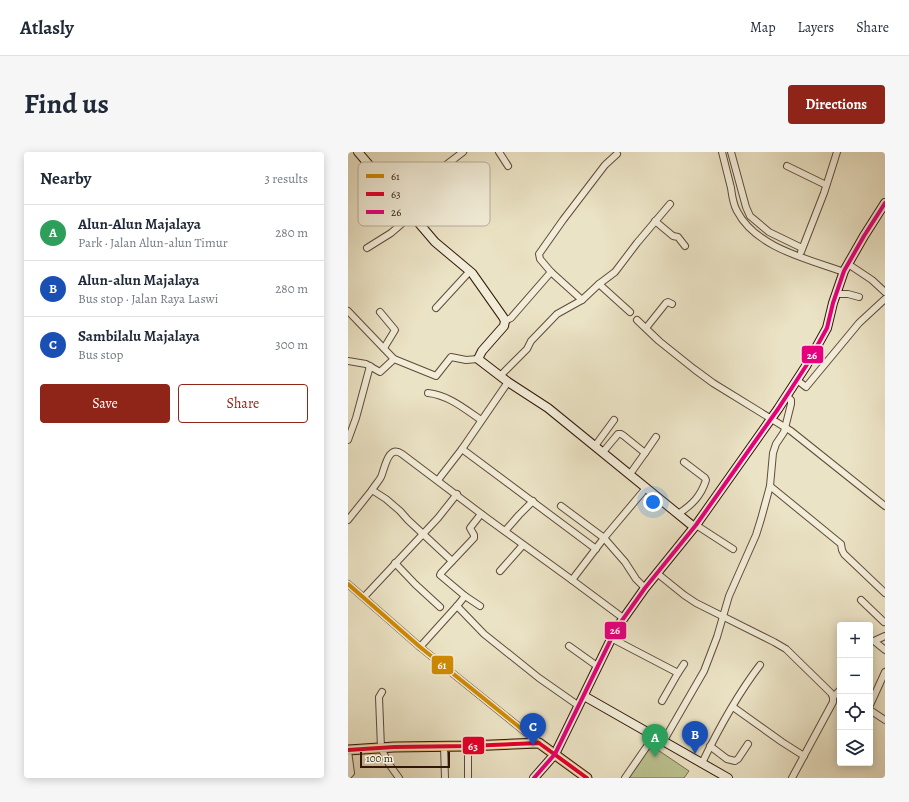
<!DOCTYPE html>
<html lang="en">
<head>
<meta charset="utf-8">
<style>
	:root { --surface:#fff; --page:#f6f6f7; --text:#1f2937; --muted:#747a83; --line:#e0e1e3; --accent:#8f2418 }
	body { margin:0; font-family:Alegreya,serif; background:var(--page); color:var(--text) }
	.controls { position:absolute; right:12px; bottom:12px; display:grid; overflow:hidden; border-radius:4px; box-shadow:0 2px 10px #0003 }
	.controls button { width:36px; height:36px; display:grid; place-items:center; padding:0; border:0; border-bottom:1px solid var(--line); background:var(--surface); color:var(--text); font:20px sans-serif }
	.scale { position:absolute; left:12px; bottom:10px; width:90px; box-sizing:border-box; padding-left:4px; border:2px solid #321809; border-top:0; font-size:11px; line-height:14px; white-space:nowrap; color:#321809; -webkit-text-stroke:3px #f2edd9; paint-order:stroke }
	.you { position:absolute; left:305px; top:350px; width:14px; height:14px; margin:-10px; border:3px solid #fff; border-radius:50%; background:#1a73e8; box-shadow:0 0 0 6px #1a73e833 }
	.badge { display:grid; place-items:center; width:26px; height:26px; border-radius:50%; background:var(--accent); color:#fff; font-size:13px; font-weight:700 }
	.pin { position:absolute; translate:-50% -33px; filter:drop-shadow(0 1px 2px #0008) }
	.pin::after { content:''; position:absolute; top:21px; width:14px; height:12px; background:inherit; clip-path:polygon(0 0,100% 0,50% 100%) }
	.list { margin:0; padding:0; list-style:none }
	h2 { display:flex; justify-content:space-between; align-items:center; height:52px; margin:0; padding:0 16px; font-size:17px }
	h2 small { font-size:13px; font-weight:400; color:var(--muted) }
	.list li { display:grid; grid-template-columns:26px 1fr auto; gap:12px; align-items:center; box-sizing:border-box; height:56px; padding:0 16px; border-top:1px solid var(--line) }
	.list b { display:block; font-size:15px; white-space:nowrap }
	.list p { margin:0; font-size:13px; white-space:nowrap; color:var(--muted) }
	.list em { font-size:13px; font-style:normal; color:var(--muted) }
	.actions { display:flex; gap:8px; padding:12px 16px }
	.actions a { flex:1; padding:9px 0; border:1px solid var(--accent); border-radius:4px; text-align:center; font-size:14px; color:var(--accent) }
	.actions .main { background:var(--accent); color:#fff }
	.icon { flex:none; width:22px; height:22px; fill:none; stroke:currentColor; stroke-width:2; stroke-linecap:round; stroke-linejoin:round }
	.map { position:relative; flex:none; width:537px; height:626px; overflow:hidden; border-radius:4px }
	header { display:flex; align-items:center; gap:24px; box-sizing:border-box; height:56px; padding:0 20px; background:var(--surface); border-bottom:1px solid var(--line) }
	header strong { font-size:19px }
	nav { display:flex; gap:22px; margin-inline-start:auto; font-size:14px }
	.intro { display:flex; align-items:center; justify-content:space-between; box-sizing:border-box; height:96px; padding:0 24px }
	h1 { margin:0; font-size:28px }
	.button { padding:10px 18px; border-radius:4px; background:var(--accent); color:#fff; font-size:14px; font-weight:700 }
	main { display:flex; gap:24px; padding:0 24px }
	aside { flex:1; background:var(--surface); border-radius:4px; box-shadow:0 2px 10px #0003 }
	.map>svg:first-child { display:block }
	.green { fill:#bcc291; stroke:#776d4d }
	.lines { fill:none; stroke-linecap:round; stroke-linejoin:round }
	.street-casing { stroke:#604b38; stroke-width:8 }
	.secondary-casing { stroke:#321809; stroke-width:10 }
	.primary-casing { stroke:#321809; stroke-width:11 }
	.street { stroke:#f2edd9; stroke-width:6 }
	.secondary { stroke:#f2edd9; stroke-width:8 }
	.primary { stroke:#e6c282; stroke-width:9 }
	.bus-1-casing { stroke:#f2edd9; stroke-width:7 }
	.bus-2-casing { stroke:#f2edd9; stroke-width:7 }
	.bus-3-casing { stroke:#f2edd9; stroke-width:7 }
	.bus-1 { stroke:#d08a02; stroke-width:4 }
	.bus-2 { stroke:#e4002b; stroke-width:4 }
	.bus-3 { stroke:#e5007d; stroke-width:4 }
	.key { fill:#f2edd9; stroke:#b8ad9b; stroke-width:1 }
	.key-label { font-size:11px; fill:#321809 }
	.line-badge { stroke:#f2edd9; stroke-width:1.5 }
	.badge-label { font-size:11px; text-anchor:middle; font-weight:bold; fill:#fff }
</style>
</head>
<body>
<header>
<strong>Atlasly</strong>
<nav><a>Map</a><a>Layers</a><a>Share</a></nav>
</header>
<div class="intro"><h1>Find us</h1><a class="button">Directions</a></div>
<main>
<aside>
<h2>Nearby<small>3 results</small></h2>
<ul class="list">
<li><span class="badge" style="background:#2e9e5b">A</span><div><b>Alun-Alun Majalaya</b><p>Park · Jalan Alun-alun Timur</p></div><em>280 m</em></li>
<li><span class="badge" style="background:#1a4fb4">B</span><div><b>Alun-alun Majalaya</b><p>Bus stop · Jalan Raya Laswi</p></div><em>280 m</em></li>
<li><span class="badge" style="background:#1a4fb4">C</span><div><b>Sambilalu Majalaya</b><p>Bus stop</p></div><em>300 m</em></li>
</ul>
<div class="actions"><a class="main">Save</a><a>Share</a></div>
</aside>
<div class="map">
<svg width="537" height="626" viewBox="0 0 537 626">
	<rect width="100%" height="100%" fill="#ebe3c5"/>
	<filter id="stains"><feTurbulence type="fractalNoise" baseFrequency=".005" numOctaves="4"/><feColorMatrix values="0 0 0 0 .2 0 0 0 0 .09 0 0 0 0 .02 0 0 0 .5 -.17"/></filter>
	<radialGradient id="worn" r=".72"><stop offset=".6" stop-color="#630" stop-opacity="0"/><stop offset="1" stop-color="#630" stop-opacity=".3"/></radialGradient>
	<path class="green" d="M301,592L341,619L336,626H278Z"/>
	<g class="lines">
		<g class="street-casing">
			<g id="street">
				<path d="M151,0L160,14"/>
				<path d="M374,0C377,12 380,24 383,36C384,44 385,52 389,59C408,96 460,107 496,120"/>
				<path d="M383,0L398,55L402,64L421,80L454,96"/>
				<path d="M439,14L478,33"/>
				<path d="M52,48L115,0"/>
				<path d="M307,69L325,84L330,85L337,94"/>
				<path d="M19,96L43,81L64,63"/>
				<path d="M453,100L476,41L489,0"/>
				<path d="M500,112L524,128L537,140"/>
				<path d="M203,120L234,148"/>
				<path d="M251,132L282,160"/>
				<path d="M488,142H500L511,145"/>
				<path d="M88,156L122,119"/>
				<path d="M0,159L46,207"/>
				<path d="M32,160L47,178L36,196"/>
				<path d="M289,168L311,189L346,217L365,231L443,279L537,354"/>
				<path d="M157,169L163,166L203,120L192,107L191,102L215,68L257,13L269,2"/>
				<path d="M298,176L318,151L320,150L324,152"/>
				<path d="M0,209L18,212L32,220L46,207L88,224L103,205L118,208L130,207"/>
				<path d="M152,224L179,197L183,189L209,162L234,148L251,132L267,120L289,91L322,52"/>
				<path d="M449,228L458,235L511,171L537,147"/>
				<path d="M160,230L114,297L248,397"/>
				<path d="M80,241C100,243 117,257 133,268"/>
				<path d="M0,288L8,266L22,214"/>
				<path d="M247,294L266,268"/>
				<path d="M255,300L270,282H273L276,284L297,301L282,322"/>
				<path d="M297,301L308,285"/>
				<path d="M90,328L114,297"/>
				<path d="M422,334L493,392L494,398L496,402L537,441"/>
				<path d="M213,354L256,386L298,336"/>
				<path d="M330,362C344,353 353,344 358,328L357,326L336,310"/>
				<path d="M0,368L24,338"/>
				<path d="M348,373L385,397"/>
				<path d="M157,379L171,363L185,349"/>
				<path d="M104,409L60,368L52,359L38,347L24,338C27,333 31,329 33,325C37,316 40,292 54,302L140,367L224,428"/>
				<path d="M47,411L67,432L92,455"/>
				<path d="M152,419L175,393"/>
				<path d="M310,422L336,443L348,451L426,490L438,497L483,541L485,545V550L444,626"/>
				<path d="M0,432L72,495L191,591"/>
				<path d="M16,445L90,366L109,342"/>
				<path d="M513,448L536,470"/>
				<path d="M109,454L136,482L191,526L231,554"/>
				<path d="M132,454L117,444L92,423L93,421L126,386V383L122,376L133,362"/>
				<path d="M275,466L224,428L256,386L277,410L288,427L297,436"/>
				<path d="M263,486L330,521L336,512"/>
				<path d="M522,489H526L537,498"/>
				<path d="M526,489L537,484"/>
				<path d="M221,494L249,514"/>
				<path d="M72,495L109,454L117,444"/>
				<path d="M34,540L31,545L33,596L41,612L51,626"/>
				<path d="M485,545L492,538"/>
				<path d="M314,549L330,521"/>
				<path d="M522,553L537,520"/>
				<path d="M385,555L434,590L456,604"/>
				<path d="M522,558L537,568"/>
				<path d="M315,590L356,519L369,485L381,444L408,383L413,367L422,334L425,301L428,292L436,280L443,252V248L439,244"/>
				<path d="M96,594L97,626"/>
				<path d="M362,594L379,607L387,609L390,607L400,592"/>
				<path d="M0,599L3,621L0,624"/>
				<path d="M354,611C370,578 389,543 412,513"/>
				<path d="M120,626V594"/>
				<path d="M277,626L306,584"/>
			</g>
		</g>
		<g class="secondary-casing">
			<g id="secondary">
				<path d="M10,0L87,90L124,121L155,165L157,169L156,174L134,199L130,207L160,230L200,256L346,375"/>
				<path d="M236,544L380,626"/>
				<path d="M186,626L207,602L268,477L297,436L348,373L430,257L458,214L479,176L485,151L496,119L516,84L537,51"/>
			</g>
		</g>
		<g class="primary-casing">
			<path id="primary" d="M0,598L46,595L120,594L191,591L239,626"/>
		</g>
		<use href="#street" class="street"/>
		<use href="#secondary" class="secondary"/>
		<use href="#primary" class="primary"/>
		<g class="bus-1-casing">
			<path id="bus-1" d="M0,432L72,495L191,591"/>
		</g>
		<g class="bus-2-casing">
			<path id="bus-2" d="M0,598L46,595L120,594L191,591L239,626"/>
		</g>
		<g class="bus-3-casing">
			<path id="bus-3" d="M186,626L207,602L268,477L297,436L348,373L430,257L458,214L479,176L485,151L496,119L516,84L537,51"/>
		</g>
		<use href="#bus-1" class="bus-1"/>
		<use href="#bus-2" class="bus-2"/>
		<use href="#bus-3" class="bus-3"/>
	</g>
	<rect x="10" y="10" width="132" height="64" rx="6" class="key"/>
	<rect x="18" y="22" width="18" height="4" fill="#d08a02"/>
	<rect x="18" y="40" width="18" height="4" fill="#e4002b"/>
	<rect x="18" y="58" width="18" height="4" fill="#e5007d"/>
	<g class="key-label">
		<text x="43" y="28">61</text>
		<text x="43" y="46">63</text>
		<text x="43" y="64">26</text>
	</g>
	<g class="line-badge">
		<rect x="453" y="193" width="23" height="19" rx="4" fill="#e5007d"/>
		<rect x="256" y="469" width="23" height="19" rx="4" fill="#e5007d"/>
		<rect x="83" y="503" width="23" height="20" rx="4" fill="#d08a02"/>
		<rect x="114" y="584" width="23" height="19" rx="4" fill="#e4002b"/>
	</g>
	<g class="badge-label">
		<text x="464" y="207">26</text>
		<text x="267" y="482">26</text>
		<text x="94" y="517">61</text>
		<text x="125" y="598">63</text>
	</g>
	<rect width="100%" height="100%" filter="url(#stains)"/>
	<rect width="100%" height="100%" fill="url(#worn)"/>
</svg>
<div class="controls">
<button>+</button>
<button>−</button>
<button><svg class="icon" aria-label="locate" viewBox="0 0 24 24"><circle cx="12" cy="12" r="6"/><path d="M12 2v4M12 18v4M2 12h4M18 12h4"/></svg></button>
<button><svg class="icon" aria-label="layers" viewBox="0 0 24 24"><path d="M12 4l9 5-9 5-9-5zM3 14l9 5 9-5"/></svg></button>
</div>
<div class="scale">100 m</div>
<div class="you"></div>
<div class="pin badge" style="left:307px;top:605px;background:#2e9e5b">A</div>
<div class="pin badge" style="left:347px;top:602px;background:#1a4fb4">B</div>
<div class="pin badge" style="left:185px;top:594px;background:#1a4fb4">C</div>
</div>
</main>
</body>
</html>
